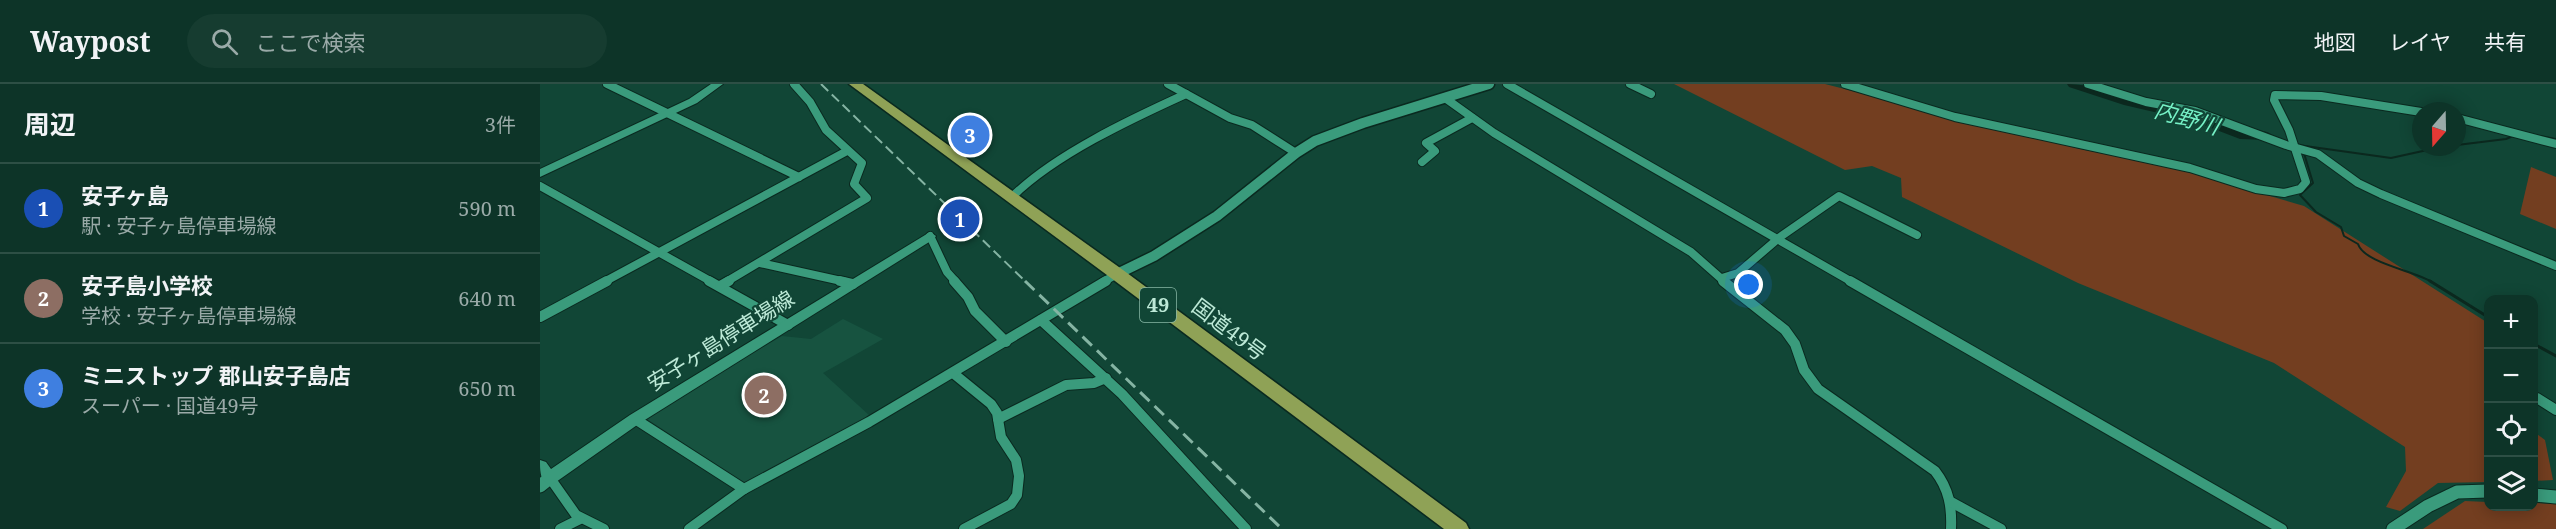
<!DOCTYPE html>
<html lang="ja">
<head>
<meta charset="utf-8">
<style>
	:root { --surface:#0d3428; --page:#163c30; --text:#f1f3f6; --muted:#9aaaa8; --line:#2d4f45; --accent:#8c9099 }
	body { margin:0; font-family:"Noto Serif","Noto Sans JP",serif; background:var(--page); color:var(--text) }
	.controls { position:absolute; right:18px; bottom:18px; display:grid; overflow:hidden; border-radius:12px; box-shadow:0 3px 15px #0003 }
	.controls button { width:54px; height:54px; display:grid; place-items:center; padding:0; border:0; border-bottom:2px solid var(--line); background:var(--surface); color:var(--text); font:30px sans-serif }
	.compass { position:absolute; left:1872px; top:18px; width:54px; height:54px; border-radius:50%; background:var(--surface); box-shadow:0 3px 15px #0003; rotate:200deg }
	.you { position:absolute; left:1209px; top:201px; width:21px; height:21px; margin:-15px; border:4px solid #fff; border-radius:50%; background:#1a73e8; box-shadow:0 0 0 9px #1a73e833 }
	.badge { display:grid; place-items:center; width:39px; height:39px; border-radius:50%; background:var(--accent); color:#fff; font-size:20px; font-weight:700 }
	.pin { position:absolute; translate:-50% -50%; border:3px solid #fff; box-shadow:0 2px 6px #0006 }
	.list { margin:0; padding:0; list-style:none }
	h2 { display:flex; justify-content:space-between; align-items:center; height:78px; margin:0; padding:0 24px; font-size:26px }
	h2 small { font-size:20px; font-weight:400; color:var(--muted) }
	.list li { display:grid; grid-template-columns:39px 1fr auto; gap:18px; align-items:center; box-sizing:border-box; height:90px; padding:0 24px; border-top:2px solid var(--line) }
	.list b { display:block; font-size:22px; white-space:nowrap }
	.list p { margin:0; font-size:20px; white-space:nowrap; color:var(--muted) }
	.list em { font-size:20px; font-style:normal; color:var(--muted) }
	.icon { flex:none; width:33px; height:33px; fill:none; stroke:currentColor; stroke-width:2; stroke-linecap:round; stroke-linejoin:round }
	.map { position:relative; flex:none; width:2016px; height:445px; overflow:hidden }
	header { display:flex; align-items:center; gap:36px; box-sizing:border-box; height:84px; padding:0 30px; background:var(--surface); border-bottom:2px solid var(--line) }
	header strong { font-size:28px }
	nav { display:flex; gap:33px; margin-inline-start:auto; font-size:21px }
	.search { width:420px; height:54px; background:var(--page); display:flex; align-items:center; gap:15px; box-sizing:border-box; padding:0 21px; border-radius:33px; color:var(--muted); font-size:22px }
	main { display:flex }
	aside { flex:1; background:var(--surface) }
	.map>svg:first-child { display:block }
	.built { fill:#175340 }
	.green { fill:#733e20 }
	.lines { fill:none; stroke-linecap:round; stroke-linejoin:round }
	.stream-far1 { stroke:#0b281e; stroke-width:2 }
	.stream { stroke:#0b281e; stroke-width:3 }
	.river { fill:#0b281e; fill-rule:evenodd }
	.minor-far1-casing { stroke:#0a291f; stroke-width:10 }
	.minor-casing { stroke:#0a291f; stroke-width:12 }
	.tertiary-far1-casing { stroke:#0a291f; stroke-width:13 }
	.tertiary-casing { stroke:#0a291f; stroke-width:15 }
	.secondary-casing { stroke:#0a291f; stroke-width:2 }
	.trunk-casing { stroke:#0a291f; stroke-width:3 }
	.minor-far1 { stroke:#3a9b7c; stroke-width:8 }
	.minor { stroke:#3a9b7c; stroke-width:10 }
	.tertiary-far1 { stroke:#3a9b7c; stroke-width:10 }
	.tertiary { stroke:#3a9b7c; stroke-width:13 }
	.secondary { fill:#3a9b7c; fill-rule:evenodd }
	.trunk { fill:#8fa256; fill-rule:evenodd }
	.rail-far1 { stroke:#85b4a3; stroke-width:2; stroke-dasharray:10 5; stroke-linecap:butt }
	.rail { stroke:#85b4a3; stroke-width:3; stroke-dasharray:13 7; stroke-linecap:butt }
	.labels { text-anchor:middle; stroke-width:4.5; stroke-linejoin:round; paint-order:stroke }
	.shield { fill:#114636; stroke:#89b8a7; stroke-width:1.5 }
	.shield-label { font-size:20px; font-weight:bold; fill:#bde9d7 }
	.street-label { font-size:21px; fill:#bde9d7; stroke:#114636 }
	.water-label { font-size:22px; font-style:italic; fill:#76f1c6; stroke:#114636 }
</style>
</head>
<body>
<header>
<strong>Waypost</strong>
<div class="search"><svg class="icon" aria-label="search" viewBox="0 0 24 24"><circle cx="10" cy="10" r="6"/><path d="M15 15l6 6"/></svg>ここで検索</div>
<nav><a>地図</a><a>レイヤ</a><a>共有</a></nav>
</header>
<main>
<aside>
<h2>周辺<small>3件</small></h2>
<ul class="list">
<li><span class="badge" style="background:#1a4fb4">1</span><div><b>安子ヶ島</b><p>駅 · 安子ヶ島停車場線</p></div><em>590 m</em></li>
<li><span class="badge" style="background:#8d6e63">2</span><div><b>安子島小学校</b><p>学校 · 安子ヶ島停車場線</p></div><em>640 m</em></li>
<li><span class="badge" style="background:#3f7fe0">3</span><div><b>ミニストップ 郡山安子島店</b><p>スーパー · 国道49号</p></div><em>650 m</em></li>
</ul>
</aside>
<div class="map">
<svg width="2016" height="445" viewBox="0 0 2016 445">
	<rect width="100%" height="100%" fill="#114636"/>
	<path class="built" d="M303,235L343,255L283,289L330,332L204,399L104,333L242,252L271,255Z"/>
	<g class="green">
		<path d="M1134,0H1285L1540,65L1631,83L1764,122L1948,239V398L1898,399L1860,427L1846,423L1866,387L1865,363L1734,279L1538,199L1362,113L1361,94L1332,82L1305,86Z"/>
		<path d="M1991,83L2016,93V145L1980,130Z"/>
		<path d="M1994,348L2005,356L2013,396L1994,397Z"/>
		<path d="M1925,417L1948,418V422H1994V419L2016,420V445H1883Z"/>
	</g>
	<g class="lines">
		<g class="stream-far1">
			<path d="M2000,52L2016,55"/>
			<path d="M1758,61L1851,74L1901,63"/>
			<path d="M1917,61L1966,55L1973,52"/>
			<path d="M1763,66L1773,99L1760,111L1776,128L1801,143L1804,152L1818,160C1824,179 1875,187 1892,198"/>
		</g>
		<g class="stream">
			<path d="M1890,197L1948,233"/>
			<path d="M1994,260L2016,272"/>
		</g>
		<path class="river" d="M1527,0C1553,0 1570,9 1595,15C1629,24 1661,30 1694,43C1705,48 1726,43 1733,52L1726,56L1700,55L1653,37L1584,21L1529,3Z"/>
		<g class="minor-far1-casing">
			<g id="minor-far1">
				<path d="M67,0L259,93"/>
				<path d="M628,0L690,34L712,41L756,69"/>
				<path d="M967,0L1312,198"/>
				<path d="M1090,0L1111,10"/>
				<path d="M1305,0L1415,33L1650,84L1716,105L1744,109L1760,105L1766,98L1749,46L1734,16L1735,11L1781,12L1881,28"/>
				<path d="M1548,0L1606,18L1655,27L1746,61L1778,70L1818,99L1841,110L2016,182"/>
				<path d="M905,14L954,49L1151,168L1185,198"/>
				<path d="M1917,34L2016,60"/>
				<path d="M882,78L895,67L886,59L932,34"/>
				<path d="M0,102L172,198"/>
				<path d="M472,113C514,71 591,35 646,10"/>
				<path d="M390,152L407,188L416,198"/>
				<path d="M220,179L306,198"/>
				<path d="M1182,194L1198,189L1240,153L1299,112L1377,151"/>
				<path d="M64,198L307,67"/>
				<path d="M186,198L327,114L314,100L322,79L286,46L270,18L254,0"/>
				<path d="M563,198L577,190"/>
			</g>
		</g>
		<g class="minor-casing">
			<g id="minor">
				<path d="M169,197L248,241"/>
				<path d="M300,197L313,200"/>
				<path d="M414,197L428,213L435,227L466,258"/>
				<path d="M1183,197L1245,246L1255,260L1264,286L1278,305L1395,387C1409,405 1412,423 1411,445"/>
				<path d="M1310,197L1742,445"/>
				<path d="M180,202L189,197"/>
				<path d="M0,233L67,197"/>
				<path d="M501,236L582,310L706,445"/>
				<path d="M413,289L451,320L457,329L461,353L476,376L479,392L477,411L471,420L424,445"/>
				<path d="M1997,314L2016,326"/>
				<path d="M95,335L204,405"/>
				<path d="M458,335L526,301L554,299L566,294"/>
				<path d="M10,394L36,431L64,445"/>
				<path d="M1411,418L1461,445"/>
				<path d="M20,445L40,435"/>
				<path d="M149,445L204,405L329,338L566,197"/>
			</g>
		</g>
		<g class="tertiary-far1-casing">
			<path id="tertiary-far1" d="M577,190L614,172L677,132L756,69L775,57L823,39L949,0"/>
		</g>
		<g class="tertiary-casing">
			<g id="tertiary">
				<path d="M0,402L10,394"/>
				<path d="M1994,411L2016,413"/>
				<path d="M1853,445L1888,422L1917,408L1948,407"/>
			</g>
		</g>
		<g class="secondary-casing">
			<g id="secondary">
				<path d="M171,0H183L157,19L0,93V85L149,15Z"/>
				<path d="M390,148L396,152L394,155L100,339L16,398C0,404 0,388 0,376L6,378L11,385L90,331Z"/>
			</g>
		</g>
		<g class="trunk-casing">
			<path id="trunk" d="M309,0H323L583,186L926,439L929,445H904L571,194Z"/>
		</g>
		<use href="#minor-far1" class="minor-far1"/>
		<use href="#minor" class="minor"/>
		<use href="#tertiary-far1" class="tertiary-far1"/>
		<use href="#tertiary" class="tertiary"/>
		<use href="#secondary" class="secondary"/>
		<use href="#trunk" class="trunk"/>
		<path class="rail-far1" d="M281,0L486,198"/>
		<path class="rail" d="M485,197L742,445"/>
	</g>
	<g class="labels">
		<rect class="shield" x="600" y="204" width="36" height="34" rx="4.5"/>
		<g class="shield-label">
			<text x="618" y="228">49</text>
		</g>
		<g class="street-label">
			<text transform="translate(689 246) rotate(37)" y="7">国道49号</text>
			<text transform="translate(181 257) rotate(-32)" y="7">安子ヶ島停車場線</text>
		</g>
		<g class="water-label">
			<text transform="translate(1647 34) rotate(16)" y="8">内野川</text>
		</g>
	</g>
</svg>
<div class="controls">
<button>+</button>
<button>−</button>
<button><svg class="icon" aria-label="locate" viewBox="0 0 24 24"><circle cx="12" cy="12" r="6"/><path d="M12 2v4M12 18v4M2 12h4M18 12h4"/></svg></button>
<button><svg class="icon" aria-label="layers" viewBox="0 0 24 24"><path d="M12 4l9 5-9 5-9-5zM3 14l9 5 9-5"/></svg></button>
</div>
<svg class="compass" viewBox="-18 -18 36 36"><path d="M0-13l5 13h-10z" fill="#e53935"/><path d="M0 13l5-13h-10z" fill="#9aaaa8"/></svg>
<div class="you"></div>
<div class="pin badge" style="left:420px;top:135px;background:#1a4fb4">1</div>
<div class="pin badge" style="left:224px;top:311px;background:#8d6e63">2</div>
<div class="pin badge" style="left:430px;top:51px;background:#3f7fe0">3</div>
</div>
</main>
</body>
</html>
